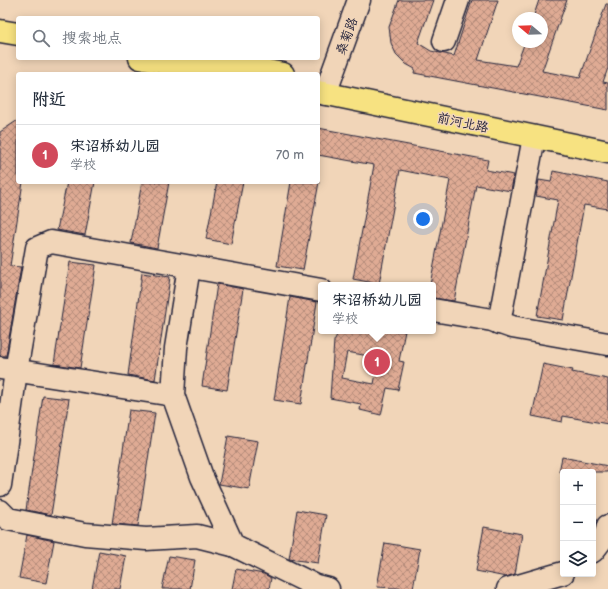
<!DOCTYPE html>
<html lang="zh">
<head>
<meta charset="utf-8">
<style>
	:root { --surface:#fff; --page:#f2f2f3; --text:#1f2937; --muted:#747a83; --line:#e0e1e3; --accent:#d1495b }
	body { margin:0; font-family:"Balsamiq Sans","LXGW WenKai TC",sans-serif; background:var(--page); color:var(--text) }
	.controls { position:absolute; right:12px; bottom:12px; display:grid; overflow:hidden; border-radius:4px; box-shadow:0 2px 10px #0003 }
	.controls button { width:36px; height:36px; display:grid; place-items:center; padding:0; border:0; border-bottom:1px solid var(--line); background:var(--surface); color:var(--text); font:20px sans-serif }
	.compass { position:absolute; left:512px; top:12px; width:36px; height:36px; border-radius:50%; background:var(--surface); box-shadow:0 2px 10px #0003; rotate:289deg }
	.you { position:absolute; left:423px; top:219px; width:14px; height:14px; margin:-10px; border:3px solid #fff; border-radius:50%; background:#1a73e8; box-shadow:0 0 0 6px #1a73e833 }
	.badge { display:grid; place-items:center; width:26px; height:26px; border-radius:50%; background:var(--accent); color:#fff; font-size:13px; font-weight:700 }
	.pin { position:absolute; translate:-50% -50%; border:2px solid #fff; box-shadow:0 1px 4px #0006 }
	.popup { position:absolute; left:318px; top:282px; width:118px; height:52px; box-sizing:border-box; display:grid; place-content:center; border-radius:4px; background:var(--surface); filter:drop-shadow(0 1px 3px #0005); font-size:13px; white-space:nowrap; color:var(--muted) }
	.popup b { font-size:15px; color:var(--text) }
	.popup::after { content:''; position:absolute; left:50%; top:100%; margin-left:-8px; border:8px solid transparent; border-top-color:var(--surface) }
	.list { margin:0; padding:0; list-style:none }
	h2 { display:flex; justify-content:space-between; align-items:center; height:52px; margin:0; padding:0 16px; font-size:17px }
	h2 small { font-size:13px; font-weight:400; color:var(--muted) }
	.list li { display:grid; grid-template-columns:26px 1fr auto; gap:12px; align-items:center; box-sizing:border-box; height:60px; padding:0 16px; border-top:1px solid var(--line) }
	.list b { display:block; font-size:15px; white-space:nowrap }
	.list p { margin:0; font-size:13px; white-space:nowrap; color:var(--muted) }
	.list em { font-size:13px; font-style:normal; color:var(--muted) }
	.icon { flex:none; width:22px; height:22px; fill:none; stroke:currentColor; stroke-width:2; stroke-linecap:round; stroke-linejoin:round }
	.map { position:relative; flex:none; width:608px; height:589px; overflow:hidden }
	.search { position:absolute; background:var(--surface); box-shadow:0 2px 10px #0003; left:16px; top:16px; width:304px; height:44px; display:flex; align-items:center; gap:10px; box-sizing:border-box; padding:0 14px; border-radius:4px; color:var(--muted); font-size:15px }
	.panel { position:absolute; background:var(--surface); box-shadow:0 2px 10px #0003; left:16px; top:72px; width:304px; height:112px; border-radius:4px }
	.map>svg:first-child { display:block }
	.building { fill:url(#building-cross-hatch); stroke:#22223b; fill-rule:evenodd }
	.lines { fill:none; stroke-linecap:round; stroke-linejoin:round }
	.minor-casing { stroke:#22223b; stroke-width:25 }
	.major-casing { stroke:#22223b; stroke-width:25 }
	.minor { stroke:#f1d5b8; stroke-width:22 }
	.major { stroke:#f7e281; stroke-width:22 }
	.labels { text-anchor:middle; stroke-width:3; stroke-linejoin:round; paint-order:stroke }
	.street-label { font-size:13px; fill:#22223b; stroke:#f1d5b8 }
</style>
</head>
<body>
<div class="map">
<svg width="608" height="589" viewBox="0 0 608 589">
	<defs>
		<pattern id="building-cross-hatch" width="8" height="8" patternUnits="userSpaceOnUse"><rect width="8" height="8" fill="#dfab94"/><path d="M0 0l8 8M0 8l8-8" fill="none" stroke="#b48b7a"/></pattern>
	</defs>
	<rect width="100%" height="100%" fill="#f1d5b8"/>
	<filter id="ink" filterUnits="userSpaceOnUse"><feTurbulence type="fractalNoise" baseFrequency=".025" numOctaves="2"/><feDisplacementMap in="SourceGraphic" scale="8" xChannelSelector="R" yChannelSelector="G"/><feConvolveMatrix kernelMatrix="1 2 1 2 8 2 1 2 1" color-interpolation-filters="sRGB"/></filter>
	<g filter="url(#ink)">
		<g class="building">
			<path d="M399,0H433L418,43L431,51L454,56L472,0H498L478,60L516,66L525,42H542V18H533L539,0H567L542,71L580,78L606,4H608V68L603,82L608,83V110L414,73L415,69L406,64L396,54L391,43L389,27Z"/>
			<path d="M18,120V182H23L10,266L21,267L6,356H0V132Z"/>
			<path d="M318,128L488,160L486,170L514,175L511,191L476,185L454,301L433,298V285H430L450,180L400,170L379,284L353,279L374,165L318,155Z"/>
			<path d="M553,171L608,182V209L584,205L563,320L537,316L558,200L536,196L539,180L551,182Z"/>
			<path d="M67,182H95L85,235L57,230Z"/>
			<path d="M142,182H169L157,248L131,243Z"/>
			<path d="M217,182H243L231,244L206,239Z"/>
			<path d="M291,182H319L303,270L277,266Z"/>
			<path d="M70,262L96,265L80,368L54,364Z"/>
			<path d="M142,273L170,277L155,380L128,375Z"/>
			<path d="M217,284L243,289L227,390L202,386Z"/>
			<path d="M290,297L317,302L301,404L274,400Z"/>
			<path d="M339,331H405L399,361L404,362L398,390L387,388L381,415L360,410L361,404L330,398L334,341ZM347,352L379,358L374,384L342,378Z"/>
			<path d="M543,364L573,370L572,372L608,379V424L563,416L562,422L532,416Z"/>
			<path d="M43,396L69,399L51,515L26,510Z"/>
			<path d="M129,410L155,413L138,526L112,524Z"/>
			<path d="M228,436L258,441L249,489L219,484Z"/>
			<path d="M562,457L608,466L607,472H559Z"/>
			<path d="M297,510L326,515L318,563L289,559Z"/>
			<path d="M484,527L522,534L515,574L506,577L476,571Z"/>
			<path d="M27,535L54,541L46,583L19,578Z"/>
			<path d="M385,543L420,549L413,589L377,587Z"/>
			<path d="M99,551L126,556L120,589H92Z"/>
			<path d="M169,556L195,560L190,589H162Z"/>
			<path d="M236,569L264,574L271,578L269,589H232Z"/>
		</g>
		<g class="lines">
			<g class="minor-casing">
				<g id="minor">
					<path d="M444,41L458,0"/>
					<path d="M325,94L359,0"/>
					<path d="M189,267L176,348L173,395L202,477L233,545"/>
					<path d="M433,310L492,320L512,327L608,344"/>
					<path d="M499,323L534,137"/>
					<path d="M0,368L173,395"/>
					<path d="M0,485L16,371L37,248L51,242L321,290"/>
					<path d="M0,511L8,519L85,534L146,539L197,536L233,545L316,586L328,589"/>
					<path d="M593,551L606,534L608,526"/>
					<path d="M508,589L563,573"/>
				</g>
			</g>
			<g class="major-casing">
				<g id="major">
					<path d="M0,31L18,34"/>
					<path d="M140,58L215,73"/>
					<path d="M199,58L283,74"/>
					<path d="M318,92L608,152"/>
				</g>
			</g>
			<use href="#minor" class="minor"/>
			<use href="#major" class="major"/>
		</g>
	</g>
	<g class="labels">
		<g class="street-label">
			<text transform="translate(346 36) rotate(-70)" y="5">桑菊路</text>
			<text transform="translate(463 122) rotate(12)" y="5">前河北路</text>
		</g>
	</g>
</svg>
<div class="controls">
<button>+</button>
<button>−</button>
<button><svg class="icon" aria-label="layers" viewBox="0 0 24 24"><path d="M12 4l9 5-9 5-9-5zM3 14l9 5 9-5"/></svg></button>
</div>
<svg class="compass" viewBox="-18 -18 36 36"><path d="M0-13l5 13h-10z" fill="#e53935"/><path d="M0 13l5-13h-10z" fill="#747a83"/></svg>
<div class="you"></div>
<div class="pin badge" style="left:377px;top:362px">1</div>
<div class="popup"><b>宋诏桥幼儿园</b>学校</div>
<div class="search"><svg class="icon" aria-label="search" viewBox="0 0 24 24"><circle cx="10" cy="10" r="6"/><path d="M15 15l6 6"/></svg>搜索地点</div>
<section class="panel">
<h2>附近<small></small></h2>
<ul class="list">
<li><span class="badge">1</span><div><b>宋诏桥幼儿园</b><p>学校</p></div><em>70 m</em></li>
</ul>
</section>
</div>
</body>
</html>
